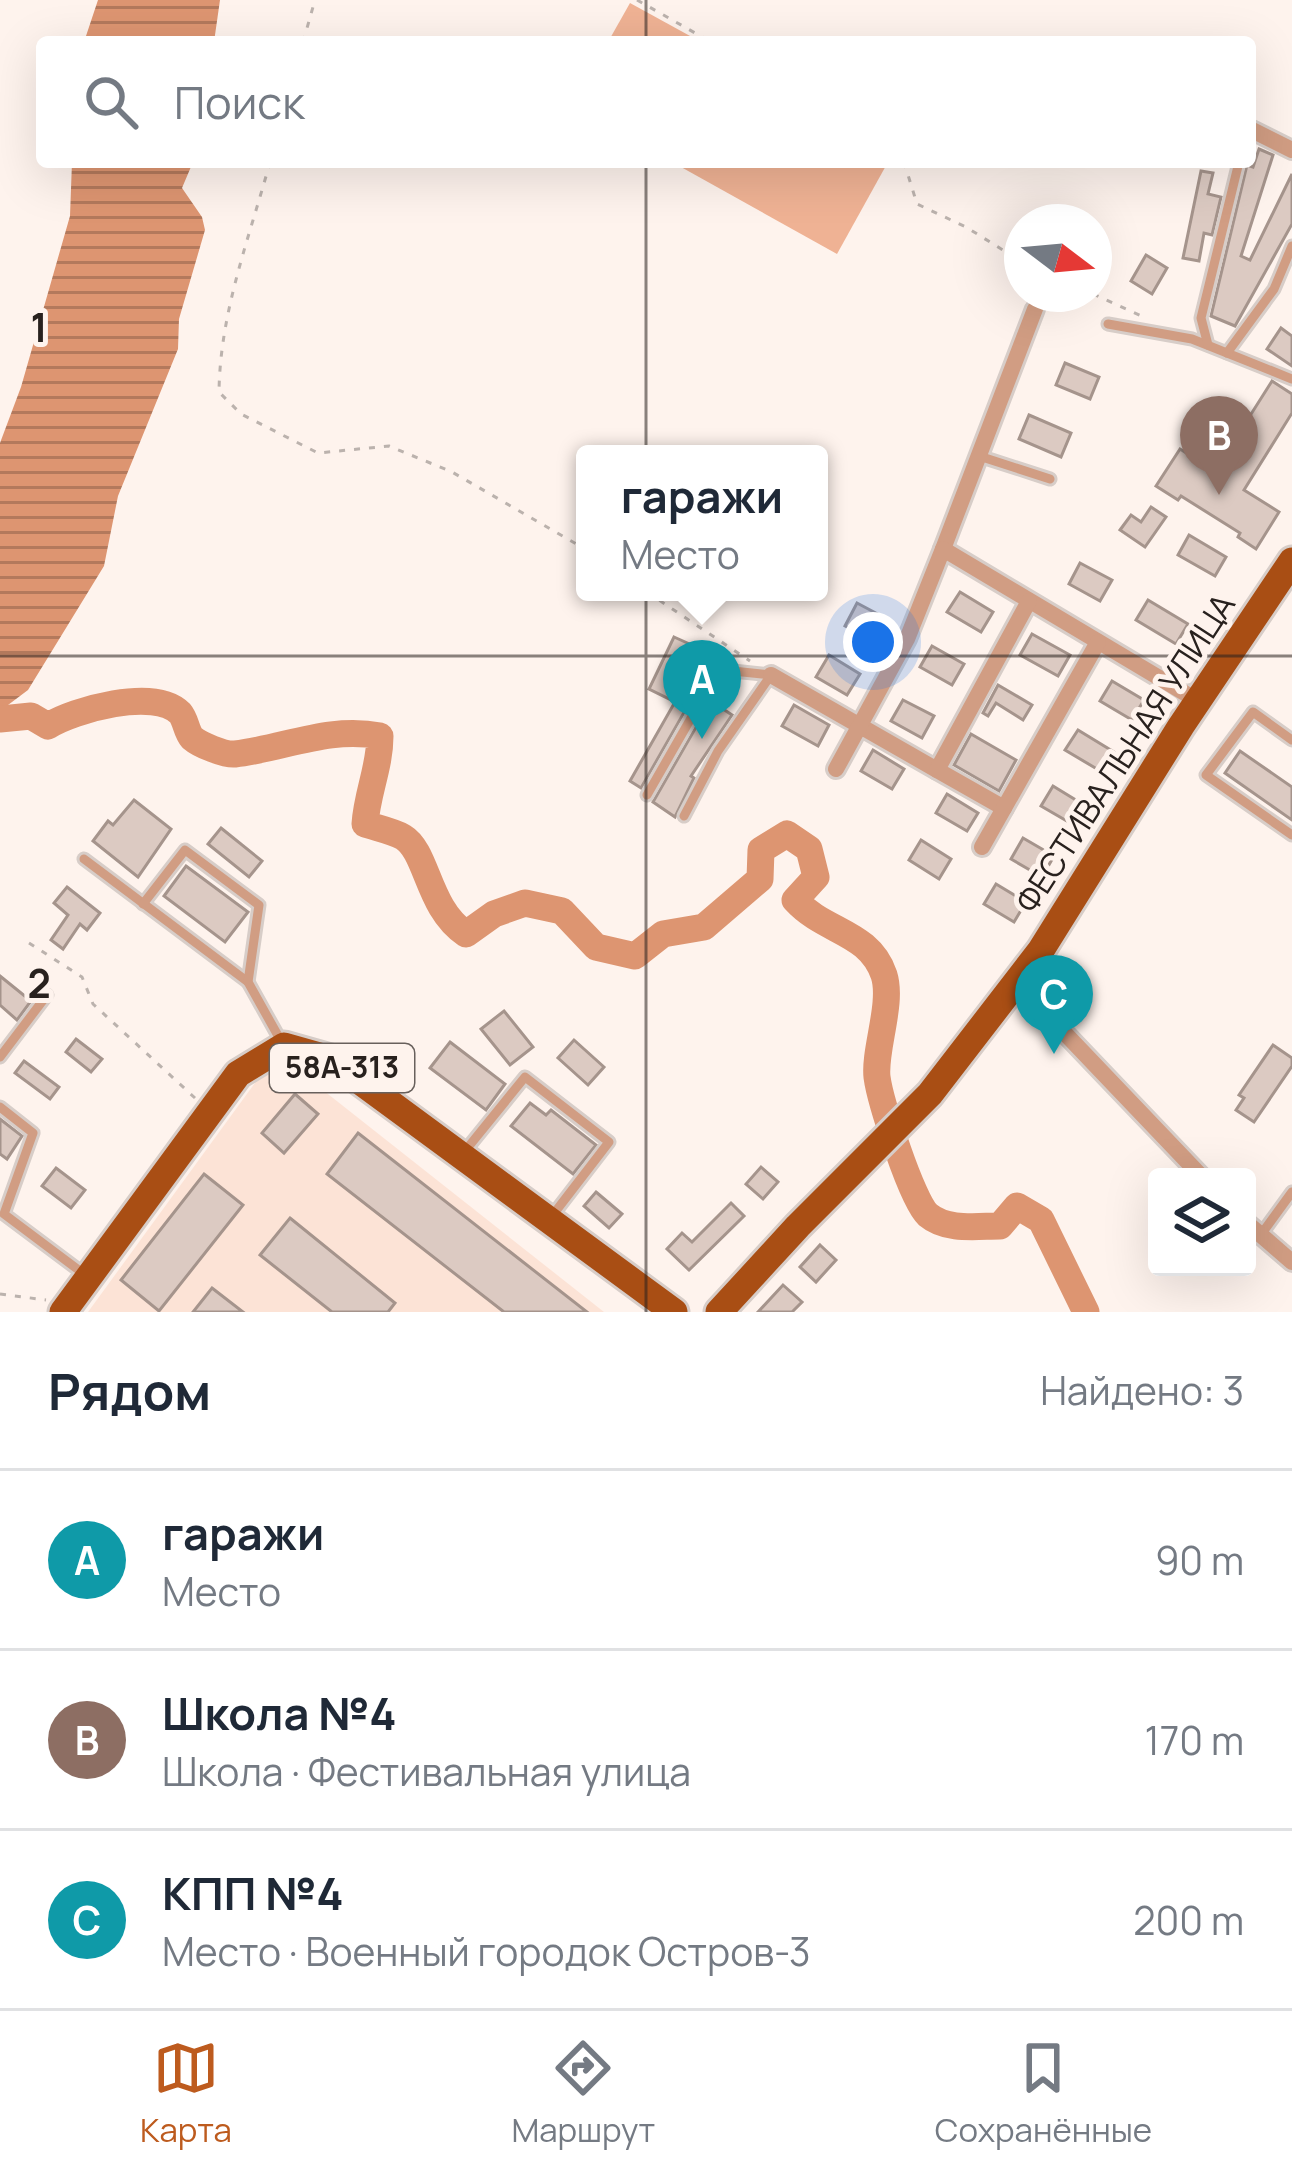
<!DOCTYPE html>
<html lang="ru">
<head>
<meta charset="utf-8">
<style>
	:root { --surface:#fff; --page:#f6f6f7; --text:#1f2937; --muted:#747a83; --line:#e0e1e3; --accent:#bd5b1e }
	body { margin:0; font-family:Manrope,sans-serif; background:var(--page); color:var(--text) }
	.controls { position:absolute; right:36px; bottom:36px; display:grid; overflow:hidden; border-radius:12px; box-shadow:0 12px 48px #0002 }
	.controls button { width:108px; height:108px; display:grid; place-items:center; padding:0; border:0; border-bottom:3px solid var(--line); background:var(--surface); color:var(--text); font:60px sans-serif }
	.compass { position:absolute; left:1004px; top:204px; width:108px; height:108px; border-radius:50%; background:var(--surface); box-shadow:0 12px 48px #0002; rotate:106deg }
	.you { position:absolute; left:873px; top:642px; width:42px; height:42px; margin:-30px; border:9px solid #fff; border-radius:50%; background:#1a73e8; box-shadow:0 0 0 18px #1a73e833 }
	.badge { display:grid; place-items:center; width:78px; height:78px; border-radius:50%; background:var(--accent); color:#fff; font-size:39px; font-weight:700 }
	.pin { position:absolute; translate:-50% -99px; filter:drop-shadow(0 3px 6px #0008) }
	.pin::after { content:''; position:absolute; top:63px; width:42px; height:36px; background:inherit; clip-path:polygon(0 0,100% 0,50% 100%) }
	.popup { position:absolute; left:576px; top:445px; width:252px; height:156px; box-sizing:border-box; display:grid; place-content:center; border-radius:12px; background:var(--surface); filter:drop-shadow(0 3px 9px #0005); font-size:39px; white-space:nowrap; color:var(--muted) }
	.popup b { font-size:45px; color:var(--text) }
	.popup::after { content:''; position:absolute; left:50%; top:100%; margin-left:-24px; border:24px solid transparent; border-top-color:var(--surface) }
	.list { margin:0; padding:0; list-style:none }
	h2 { display:flex; justify-content:space-between; align-items:center; height:156px; margin:0; padding:0 48px; font-size:51px }
	h2 small { font-size:39px; font-weight:400; color:var(--muted) }
	.list li { display:grid; grid-template-columns:78px 1fr auto; gap:36px; align-items:center; box-sizing:border-box; height:180px; padding:0 48px; border-top:3px solid var(--line) }
	.list b { display:block; font-size:45px; white-space:nowrap }
	.list p { margin:0; font-size:39px; white-space:nowrap; color:var(--muted) }
	.list em { font-size:39px; font-style:normal; color:var(--muted) }
	.icon { flex:none; width:66px; height:66px; fill:none; stroke:currentColor; stroke-width:2; stroke-linecap:round; stroke-linejoin:round }
	.map { position:relative; flex:none; width:1292px; height:1312px; overflow:hidden }
	.search { position:absolute; background:var(--surface); box-shadow:0 12px 48px #0002; left:36px; right:36px; top:36px; height:132px; display:flex; align-items:center; gap:30px; box-sizing:border-box; padding:0 42px; border-radius:12px; color:var(--muted); font-size:45px }
	.sheet { height:696px; background:var(--surface) }
	nav { display:flex; justify-content:space-around; align-items:center; box-sizing:border-box; height:168px; border-top:3px solid var(--line); background:var(--surface); font-size:33px; color:var(--muted) }
	nav a { display:grid; justify-items:center; gap:6px }
	nav .on { color:var(--accent) }
	.map>svg:first-child { display:block }
	.built { fill:#fce3d6 }
	.pitch { fill:#efb294 }
	.water { fill:url(#water-rules) }
	.lines { fill:none; stroke-linecap:round; stroke-linejoin:round }
	.river { stroke:#dd9571; stroke-width:27 }
	.building { fill:#dccac2; stroke:#a5948c; stroke-width:3 }
	.lane-casing { stroke:#d7cdc8; stroke-width:15 }
	.street-casing { stroke:#d7cdc8; stroke-width:22 }
	.primary-casing { stroke:#d7cdc8; stroke-width:33 }
	.path { stroke:#bbb2ad; stroke-width:3; stroke-dasharray:6 9; stroke-linecap:butt }
	.lane { stroke:#d19d83; stroke-width:9 }
	.street { stroke:#d19d83; stroke-width:16 }
	.primary { stroke:#a94e14; stroke-width:27 }
	.grid { fill:none; stroke:#28211e; stroke-width:3; stroke-opacity:0.55 }
	.labels { text-anchor:middle; stroke-width:10; stroke-linejoin:round; paint-order:stroke }
	.shield { fill:#fef3ed; stroke:#68605c; stroke-width:3 }
	.shield-label { font-size:30px; font-weight:bold; fill:#28211e }
	.street-label { font-size:33px; fill:#28211e; stroke:#fef3ed }
	.grid-label { font-size:39px; text-anchor:middle; font-weight:bold; fill:#28211e; stroke:#fef3ed; stroke-width:10; stroke-linejoin:round; paint-order:stroke }
</style>
</head>
<body>
<div class="map">
<svg width="1292" height="1312" viewBox="0 0 1292 1312">
	<defs>
		<pattern id="water-rules" width="6" height="5" patternUnits="userSpaceOnUse" patternTransform="scale(3)"><rect width="6" height="5" fill="#dd9571"/><path d="M0 2.5h6" fill="none" stroke="#b3795c"/></pattern>
	</defs>
	<rect width="100%" height="100%" fill="#fef3ed"/>
	<path class="built" d="M281,1067L295,1068L604,1312H88L260,1076L269,1069Z"/>
	<g class="pitch">
		<path d="M630,3L701,42H608Z"/>
		<path d="M672,162H888L837,254Z"/>
	</g>
	<g class="water">
		<path d="M98,0H220L214,42H84Z"/>
		<path d="M72,162H193L182,188L202,217L205,230L179,319L178,349L118,496L104,566L28,690L0,711V443L21,387L70,216Z"/>
	</g>
	<g class="lines">
		<path class="river" d="M0,719L31,716L48,726C74,710 154,687 180,713C186,720 186,731 192,738C200,745 225,755 235,754C285,748 329,726 380,736C380,767 367,793 365,824C377,828 392,831 403,837C428,852 427,908 466,934L494,914L525,903L562,911L596,947L635,956L663,934L704,927L760,879L761,850L787,834L809,849L816,877L795,900C825,933 869,931 884,975C893,1003 874,1050 877,1077C880,1100 912,1201 928,1215C947,1231 977,1226 1000,1226L1017,1206L1041,1220L1086,1312"/>
	</g>
	<g class="building">
		<path d="M1259,149L1273,155L1241,256L1250,260L1292,174V224L1235,326L1211,316L1247,165L1253,167Z"/>
		<path d="M1201,171L1213,173L1208,194L1221,197L1212,235L1204,233L1199,261L1183,258Z"/>
		<path d="M1146,255L1167,268L1152,294L1131,281Z"/>
		<path d="M1281,328L1292,336V366L1267,349Z"/>
		<path d="M1065,363L1099,377L1090,399L1056,385Z"/>
		<path d="M1272,381L1292,394V413L1244,490L1279,512L1256,549L1238,537L1240,533L1181,496L1178,500L1156,486L1180,449L1215,471Z"/>
		<path d="M1029,415L1071,433L1061,457L1019,439Z"/>
		<path d="M1151,507L1166,517L1145,547L1120,530L1131,515L1141,522Z"/>
		<path d="M1189,535L1226,557L1215,576L1178,555Z"/>
		<path d="M1080,563L1112,580L1100,601L1069,584Z"/>
		<path d="M960,592L993,612L981,632L947,612Z"/>
		<path d="M1148,600L1188,624L1176,644L1136,620Z"/>
		<path d="M857,603L889,620L876,643L845,626Z"/>
		<path d="M1032,634L1070,655L1058,676L1020,655Z"/>
		<path d="M674,637L725,660L702,681L641,788L630,781L675,702L649,689Z"/>
		<path d="M932,646L964,664L952,685L920,667Z"/>
		<path d="M829,655L860,674L847,695L816,677Z"/>
		<path d="M1112,681L1144,700L1132,720L1100,701Z"/>
		<path d="M998,685L1032,705L1023,720L996,703L988,716L983,713Z"/>
		<path d="M903,700L934,716L922,738L891,721Z"/>
		<path d="M711,701L732,715L691,776L694,778L675,817L653,802Z"/>
		<path d="M794,705L829,725L818,746L782,726Z"/>
		<path d="M1078,730L1114,752L1102,772L1065,750Z"/>
		<path d="M971,734L1016,760L999,791L954,765Z"/>
		<path d="M873,750L904,769L892,789L861,771Z"/>
		<path d="M1240,751L1292,787V820L1225,773Z"/>
		<path d="M1053,786L1084,805L1072,824L1041,806Z"/>
		<path d="M947,794L978,813L967,831L936,813Z"/>
		<path d="M134,800L171,829L138,877L93,841L108,821L113,825Z"/>
		<path d="M221,828L262,861L249,877L208,844Z"/>
		<path d="M1023,838L1054,856L1042,877L1011,859Z"/>
		<path d="M921,840L951,859L939,879L909,860Z"/>
		<path d="M186,866L248,912L225,942L164,896Z"/>
		<path d="M996,884L1026,902L1014,922L984,904Z"/>
		<path d="M67,887L100,913L87,930L80,924L63,949L51,940L68,915L54,903Z"/>
		<path d="M0,976L31,1001L17,1020L0,1005Z"/>
		<path d="M504,1011L533,1047L510,1065L481,1029Z"/>
		<path d="M76,1039L102,1059L91,1072L66,1052Z"/>
		<path d="M574,1040L604,1067L588,1085L558,1058Z"/>
		<path d="M450,1042L505,1084L486,1110L430,1068Z"/>
		<path d="M1273,1045L1292,1058V1066L1254,1122L1236,1110L1244,1098L1239,1095Z"/>
		<path d="M24,1061L59,1087L50,1099L15,1073Z"/>
		<path d="M295,1094L318,1114L284,1153L262,1133Z"/>
		<path d="M530,1103L546,1115L551,1110L596,1145L573,1174L511,1126Z"/>
		<path d="M0,1119L22,1136L7,1159L0,1154Z"/>
		<path d="M358,1133L587,1312H504L327,1174Z"/>
		<path d="M761,1167L778,1182L763,1199L746,1184Z"/>
		<path d="M56,1168L85,1190L71,1208L42,1186Z"/>
		<path d="M204,1174L243,1205L159,1311L121,1280Z"/>
		<path d="M596,1192L622,1214L609,1228L584,1206Z"/>
		<path d="M731,1203L744,1216L689,1270L667,1249L682,1233L692,1242Z"/>
		<path d="M290,1218L395,1303L388,1312H332L260,1255Z"/>
		<path d="M820,1245L836,1260L816,1282L800,1267Z"/>
		<path d="M783,1285L802,1302L792,1312H758Z"/>
		<path d="M212,1288L243,1312H193Z"/>
	</g>
	<g class="lines">
		<g class="lane-casing">
			<g id="lane">
				<path d="M1108,324L1192,339L1292,379"/>
				<path d="M1208,345L1201,318L1239,162"/>
				<path d="M1227,353L1274,289L1292,246"/>
				<path d="M979,456L1050,479"/>
				<path d="M1292,740L1253,712L1206,775L1292,835"/>
				<path d="M647,795L710,685L733,671L771,675"/>
				<path d="M684,816L718,751L771,675"/>
				<path d="M84,859L248,982"/>
				<path d="M143,904L185,850L259,905L248,982L281,1041"/>
				<path d="M0,1057L47,995"/>
				<path d="M0,1107L33,1133L4,1214L84,1274"/>
				<path d="M465,1151L525,1077L609,1142L552,1216"/>
				<path d="M1260,1236L1292,1192"/>
			</g>
		</g>
		<g class="street-casing">
			<g id="street">
				<path d="M1250,129L1292,150"/>
				<path d="M943,549L1035,309"/>
				<path d="M771,675L937,770"/>
				<path d="M836,769L907,639L943,549L1198,701"/>
				<path d="M1004,808L937,770L1029,601"/>
				<path d="M982,847L1098,642"/>
				<path d="M1016,982L1202,1177"/>
				<path d="M1247,1223L1292,1262"/>
			</g>
		</g>
		<g class="primary-casing">
			<g id="primary">
				<path d="M63,1312L238,1074L284,1046L330,1059L674,1312"/>
				<path d="M719,1312L798,1226L930,1094L1041,950L1181,726L1292,561"/>
			</g>
		</g>
		<g class="path">
			<path d="M637,0L711,42"/>
			<path d="M303,42L315,0"/>
			<path d="M270,162C249,239 220,312 219,392L241,414L318,453L389,446L452,472L585,549"/>
			<path d="M904,162L917,204L966,227L1022,262"/>
			<path d="M1093,294L1146,318"/>
			<path d="M647,592L750,661"/>
			<path d="M29,943L82,977L93,1004L195,1098"/>
			<path d="M0,1294L46,1300"/>
		</g>
		<use href="#lane" class="lane"/>
		<use href="#street" class="street"/>
		<use href="#primary" class="primary"/>
	</g>
	<path class="grid" d="M646,0V42M646,162V1312M0,656H1292"/>
	<g class="labels">
		<rect class="shield" x="270" y="1044" width="144" height="48" rx="9"/>
		<g class="shield-label">
			<text x="342" y="1078">58А-313</text>
		</g>
		<g class="street-label">
			<text transform="translate(1125 753) rotate(-57)" y="12">ФЕСТИВАЛЬНАЯ УЛИЦА</text>
		</g>
	</g>
	<g class="grid-label">
		<text x="39" y="342">1</text>
		<text x="39" y="998">2</text>
	</g>
</svg>
<div class="controls">
<button><svg class="icon" aria-label="layers" viewBox="0 0 24 24"><path d="M12 4l9 5-9 5-9-5zM3 14l9 5 9-5"/></svg></button>
</div>
<svg class="compass" viewBox="-18 -18 36 36"><path d="M0-13l5 13h-10z" fill="#e53935"/><path d="M0 13l5-13h-10z" fill="#747a83"/></svg>
<div class="you"></div>
<div class="pin badge" style="left:702px;top:739px;background:#0f9aa8">A</div>
<div class="popup"><b>гаражи</b>Место</div>
<div class="pin badge" style="left:1219px;top:495px;background:#8d6e63">B</div>
<div class="pin badge" style="left:1054px;top:1054px;background:#0f9aa8">C</div>
<div class="search"><svg class="icon" aria-label="search" viewBox="0 0 24 24"><circle cx="10" cy="10" r="6"/><path d="M15 15l6 6"/></svg>Поиск</div>
</div>
<section class="sheet">
<h2>Рядом<small>Найдено: 3</small></h2>
<ul class="list">
<li><span class="badge" style="background:#0f9aa8">A</span><div><b>гаражи</b><p>Место</p></div><em>90 m</em></li>
<li><span class="badge" style="background:#8d6e63">B</span><div><b>Школа №4</b><p>Школа · Фестивальная улица</p></div><em>170 m</em></li>
<li><span class="badge" style="background:#0f9aa8">C</span><div><b>КПП №4</b><p>Место · Военный городок Остров-3</p></div><em>200 m</em></li>
</ul>
</section>
<nav>
<a class="on"><svg class="icon" aria-label="map" viewBox="0 0 24 24"><path d="M3 6l6-2 6 2 6-2v14l-6 2-6-2-6 2zM9 4v14M15 6v14"/></svg>Карта</a>
<a><svg class="icon" aria-label="directions" viewBox="0 0 24 24"><path d="M12 3l9 9-9 9-9-9zM9 14v-3h6M13 9l2 2-2 2"/></svg>Маршрут</a>
<a><svg class="icon" aria-label="saved" viewBox="0 0 24 24"><path d="M7 4h10v16l-5-4-5 4z"/></svg>Сохранённые</a>
</nav>
</body>
</html>
